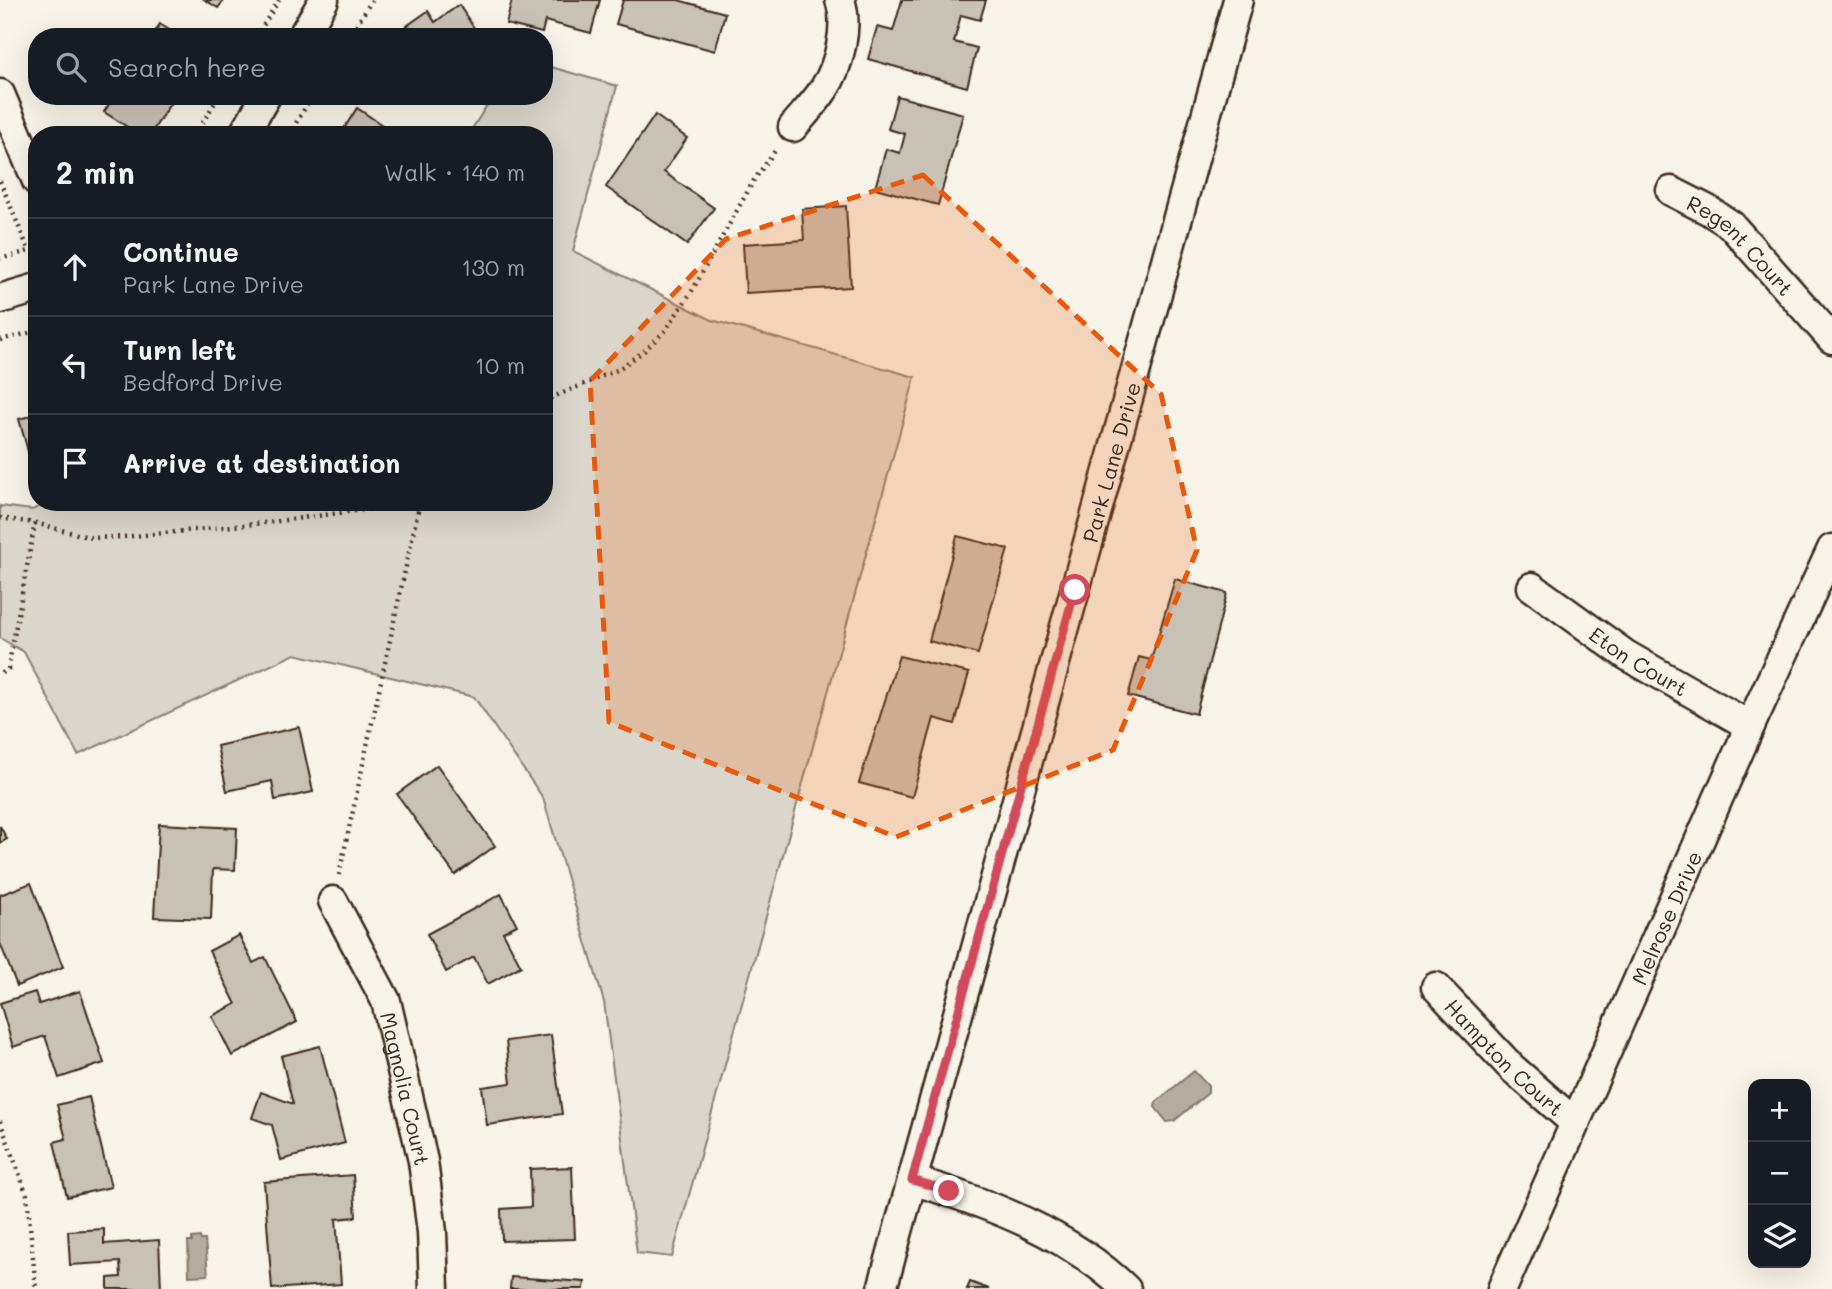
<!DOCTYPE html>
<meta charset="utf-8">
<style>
body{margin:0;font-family:Mali,sans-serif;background:#20242c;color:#f1f3f6}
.controls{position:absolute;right:21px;bottom:21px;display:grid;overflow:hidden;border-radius:14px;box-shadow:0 7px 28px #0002}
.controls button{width:63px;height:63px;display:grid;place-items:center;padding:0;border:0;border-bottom:2px solid #363941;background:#171b24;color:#f1f3f6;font:35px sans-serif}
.stop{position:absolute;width:21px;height:21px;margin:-16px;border:5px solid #d1495b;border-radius:50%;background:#fff}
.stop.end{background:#d1495b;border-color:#fff;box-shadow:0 2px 7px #0008}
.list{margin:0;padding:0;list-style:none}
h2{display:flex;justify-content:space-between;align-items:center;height:91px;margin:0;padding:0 28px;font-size:30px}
h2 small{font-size:23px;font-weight:400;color:#9ea1a6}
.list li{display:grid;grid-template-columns:46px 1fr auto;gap:21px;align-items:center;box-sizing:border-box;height:98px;padding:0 28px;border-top:2px solid #363941}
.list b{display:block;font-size:26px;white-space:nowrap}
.list p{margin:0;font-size:23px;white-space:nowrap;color:#9ea1a6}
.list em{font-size:23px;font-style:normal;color:#9ea1a6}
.icon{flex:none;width:38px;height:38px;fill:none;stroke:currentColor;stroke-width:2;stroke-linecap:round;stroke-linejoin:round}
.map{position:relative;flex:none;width:1832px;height:1289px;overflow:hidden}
.search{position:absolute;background:#171b24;box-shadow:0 7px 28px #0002;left:28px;top:28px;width:525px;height:77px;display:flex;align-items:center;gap:18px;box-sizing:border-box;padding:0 24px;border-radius:28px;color:#9ea1a6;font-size:26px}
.panel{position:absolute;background:#171b24;box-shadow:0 7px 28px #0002;left:28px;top:126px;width:525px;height:385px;border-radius:28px}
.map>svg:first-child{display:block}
.green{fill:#dbd6cb;stroke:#8b8074;stroke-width:2}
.water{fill:#b4aca0;stroke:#84786c;stroke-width:2}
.building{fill:#c8c1b6;stroke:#3b2a1e;stroke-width:2}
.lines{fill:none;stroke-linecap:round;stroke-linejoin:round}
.minor-casing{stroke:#3b2a1e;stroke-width:33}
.path{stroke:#3b2a1e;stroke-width:4.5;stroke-dasharray:2 5;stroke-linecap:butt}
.minor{stroke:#f7f3e8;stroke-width:28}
.route{stroke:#d1495b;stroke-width:9}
.marked{fill:#e8590c;fill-opacity:0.2;stroke:#e8590c;stroke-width:5;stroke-dasharray:14 9;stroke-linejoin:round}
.labels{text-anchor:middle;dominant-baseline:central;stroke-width:5;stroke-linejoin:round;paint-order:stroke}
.street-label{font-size:21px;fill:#3b2a1e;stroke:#f7f3e8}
</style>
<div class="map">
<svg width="1832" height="1289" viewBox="0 0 1832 1289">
<rect width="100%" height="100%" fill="#f7f3e8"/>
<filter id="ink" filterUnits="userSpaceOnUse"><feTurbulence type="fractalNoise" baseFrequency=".0143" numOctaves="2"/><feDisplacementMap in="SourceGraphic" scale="14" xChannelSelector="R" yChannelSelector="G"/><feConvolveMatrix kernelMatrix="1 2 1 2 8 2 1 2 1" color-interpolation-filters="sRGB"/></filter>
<g filter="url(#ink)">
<path class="green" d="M544,65L617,86L573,251L712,320L915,377L672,1257L637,1253L604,1002L543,798L474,697L295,654L78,755L24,652L0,638V506L32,510L49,502H544V135H468L493,96H544Z"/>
<g class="water">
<path d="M1194,1071L1208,1086V1093L1174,1121L1167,1122L1155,1107L1156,1102Z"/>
<path d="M200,1237L201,1240H205L208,1275L189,1276L188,1242H192V1238Z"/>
</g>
<g class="building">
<path d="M205,0H224L218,8Z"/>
<path d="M512,0H600L591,33L545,21L542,33L506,24Z"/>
<path d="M623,0H678L725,13L715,51L616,24Z"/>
<path d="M902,0H986L980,20L961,15L954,42L977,48L967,87L868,59L877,27L893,31Z"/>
<path d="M459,5L480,37H391L428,11L435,22Z"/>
<path d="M160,24L180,37H152Z"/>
<path d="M114,96H175L150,135H140L104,112Z"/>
<path d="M897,96L963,114L938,205L875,188L886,149L900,153L905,134L888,129Z"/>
<path d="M357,108L397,135H340Z"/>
<path d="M655,115L687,138L664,172L714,208L687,245L606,187Z"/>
<path d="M846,206L851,287L746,293L743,244L804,240L802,209Z"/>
<path d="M37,414V464L32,466L19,419Z"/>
<path d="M957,536L1008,549L978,654L929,641Z"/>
<path d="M1175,579L1227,593L1196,714L1128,696L1139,657L1151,660Z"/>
<path d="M899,656L969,673L955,724L934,718L912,797L859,783Z"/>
<path d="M299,727L313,792L275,800L272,781L227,791L217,746Z"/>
<path d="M437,765L495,846L455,875L397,794Z"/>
<path d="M159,824L237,828L235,870L213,869L211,919L154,917Z"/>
<path d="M0,826L7,839L0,843Z"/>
<path d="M31,883L63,967L17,986L0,943V895Z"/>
<path d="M501,894L517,925L503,932L521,966L488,984L474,957L446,972L427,934Z"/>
<path d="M239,935L253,963L265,957L297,1022L232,1056L212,1016L236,1004L209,951Z"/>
<path d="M80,991L104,1063L59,1078L45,1036L13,1047L0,1003L35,992L39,1004Z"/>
<path d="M551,1035L562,1114L487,1125L482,1087L511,1083L506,1041Z"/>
<path d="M320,1046L345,1143L281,1160L272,1125L252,1118L261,1092L293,1104L281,1056Z"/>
<path d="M89,1097L111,1187L67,1197L54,1142L66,1139L57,1105Z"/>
<path d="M572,1167L575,1239L502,1241L501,1209L531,1207L530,1169Z"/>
<path d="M353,1175L356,1217L336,1219L341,1284L272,1289L264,1182Z"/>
<path d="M104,1229V1244L159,1240L161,1289H108V1278L121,1277L120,1262L70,1265L68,1231Z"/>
<path d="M511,1277L585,1282L584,1289H510Z"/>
<path d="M970,1282L989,1289H967Z"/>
</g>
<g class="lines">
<defs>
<g id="minor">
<path d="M302,37L324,0"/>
<path d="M0,94L37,181"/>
<path d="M793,127C803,115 815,103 824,89C839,67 849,26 840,0"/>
<path d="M243,135L266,96"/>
<path id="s1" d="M1671,191L1708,210L1731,225L1832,339"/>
<path d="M0,299L37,288"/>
<path id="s2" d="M1532,587L1626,655L1750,726"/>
<path id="s3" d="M333,901L386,1001L423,1161L432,1232L434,1289"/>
<path id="s4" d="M1436,987L1512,1068L1575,1123"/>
<path d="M912,1180C988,1203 1068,1233 1126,1289"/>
<path id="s5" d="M882,1289L1238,0"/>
<path id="s6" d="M1502,1289L1750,726L1832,549"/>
</g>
</defs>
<use href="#minor" class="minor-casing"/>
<g class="path">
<path d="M256,37L279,0"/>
<path d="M349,37L372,0"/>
<path d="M195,135L219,96"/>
<path d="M289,135L312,96"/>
<path d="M0,181L29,251L0,259"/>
<path d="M0,340L37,331"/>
<path d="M544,401L617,370L644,351L665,331L692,291L754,180L777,148"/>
<path d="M0,518L35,523L8,669L0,675"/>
<path d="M35,523L92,538L124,537L264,523L377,508L419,506L421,502"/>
<path d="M339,875L419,506"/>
<path d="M0,1121L27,1195L36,1289"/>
</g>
<use href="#minor" class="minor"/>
</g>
</g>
<g class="lines" filter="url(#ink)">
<path class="route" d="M949,1191L912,1180L1075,590"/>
</g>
<path class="marked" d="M923,175L1161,394L1197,550L1113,750L896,837L609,722L590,381L726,239Z"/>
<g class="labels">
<g class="street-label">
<text stroke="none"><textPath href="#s1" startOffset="89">Regent Court</textPath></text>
<text stroke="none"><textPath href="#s5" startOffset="858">Park Lane Drive</textPath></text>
<text stroke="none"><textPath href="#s2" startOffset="130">Eton Court</textPath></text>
<text stroke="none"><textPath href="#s6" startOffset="406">Melrose Drive</textPath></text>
<text stroke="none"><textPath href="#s4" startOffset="98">Hampton Court</textPath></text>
<text stroke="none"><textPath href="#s3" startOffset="203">Magnolia Court</textPath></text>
</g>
</g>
</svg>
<div class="controls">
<button>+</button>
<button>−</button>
<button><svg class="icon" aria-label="layers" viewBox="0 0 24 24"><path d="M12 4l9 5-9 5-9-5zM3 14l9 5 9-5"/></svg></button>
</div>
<div class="stop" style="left:1075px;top:590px"></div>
<div class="stop end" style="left:949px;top:1191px"></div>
<div class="search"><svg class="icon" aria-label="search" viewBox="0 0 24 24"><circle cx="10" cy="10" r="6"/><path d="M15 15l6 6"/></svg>Search here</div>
<section class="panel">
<h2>2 min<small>Walk · 140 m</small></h2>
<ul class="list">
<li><svg class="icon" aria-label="ahead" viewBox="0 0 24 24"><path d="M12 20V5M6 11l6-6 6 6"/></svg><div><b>Continue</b><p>Park Lane Drive</p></div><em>130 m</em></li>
<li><svg class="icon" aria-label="left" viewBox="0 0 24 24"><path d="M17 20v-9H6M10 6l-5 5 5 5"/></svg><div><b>Turn left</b><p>Bedford Drive</p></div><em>10 m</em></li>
<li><svg class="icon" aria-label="arrive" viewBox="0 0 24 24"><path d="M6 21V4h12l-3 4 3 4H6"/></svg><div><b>Arrive at destination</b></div></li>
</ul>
</section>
</div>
